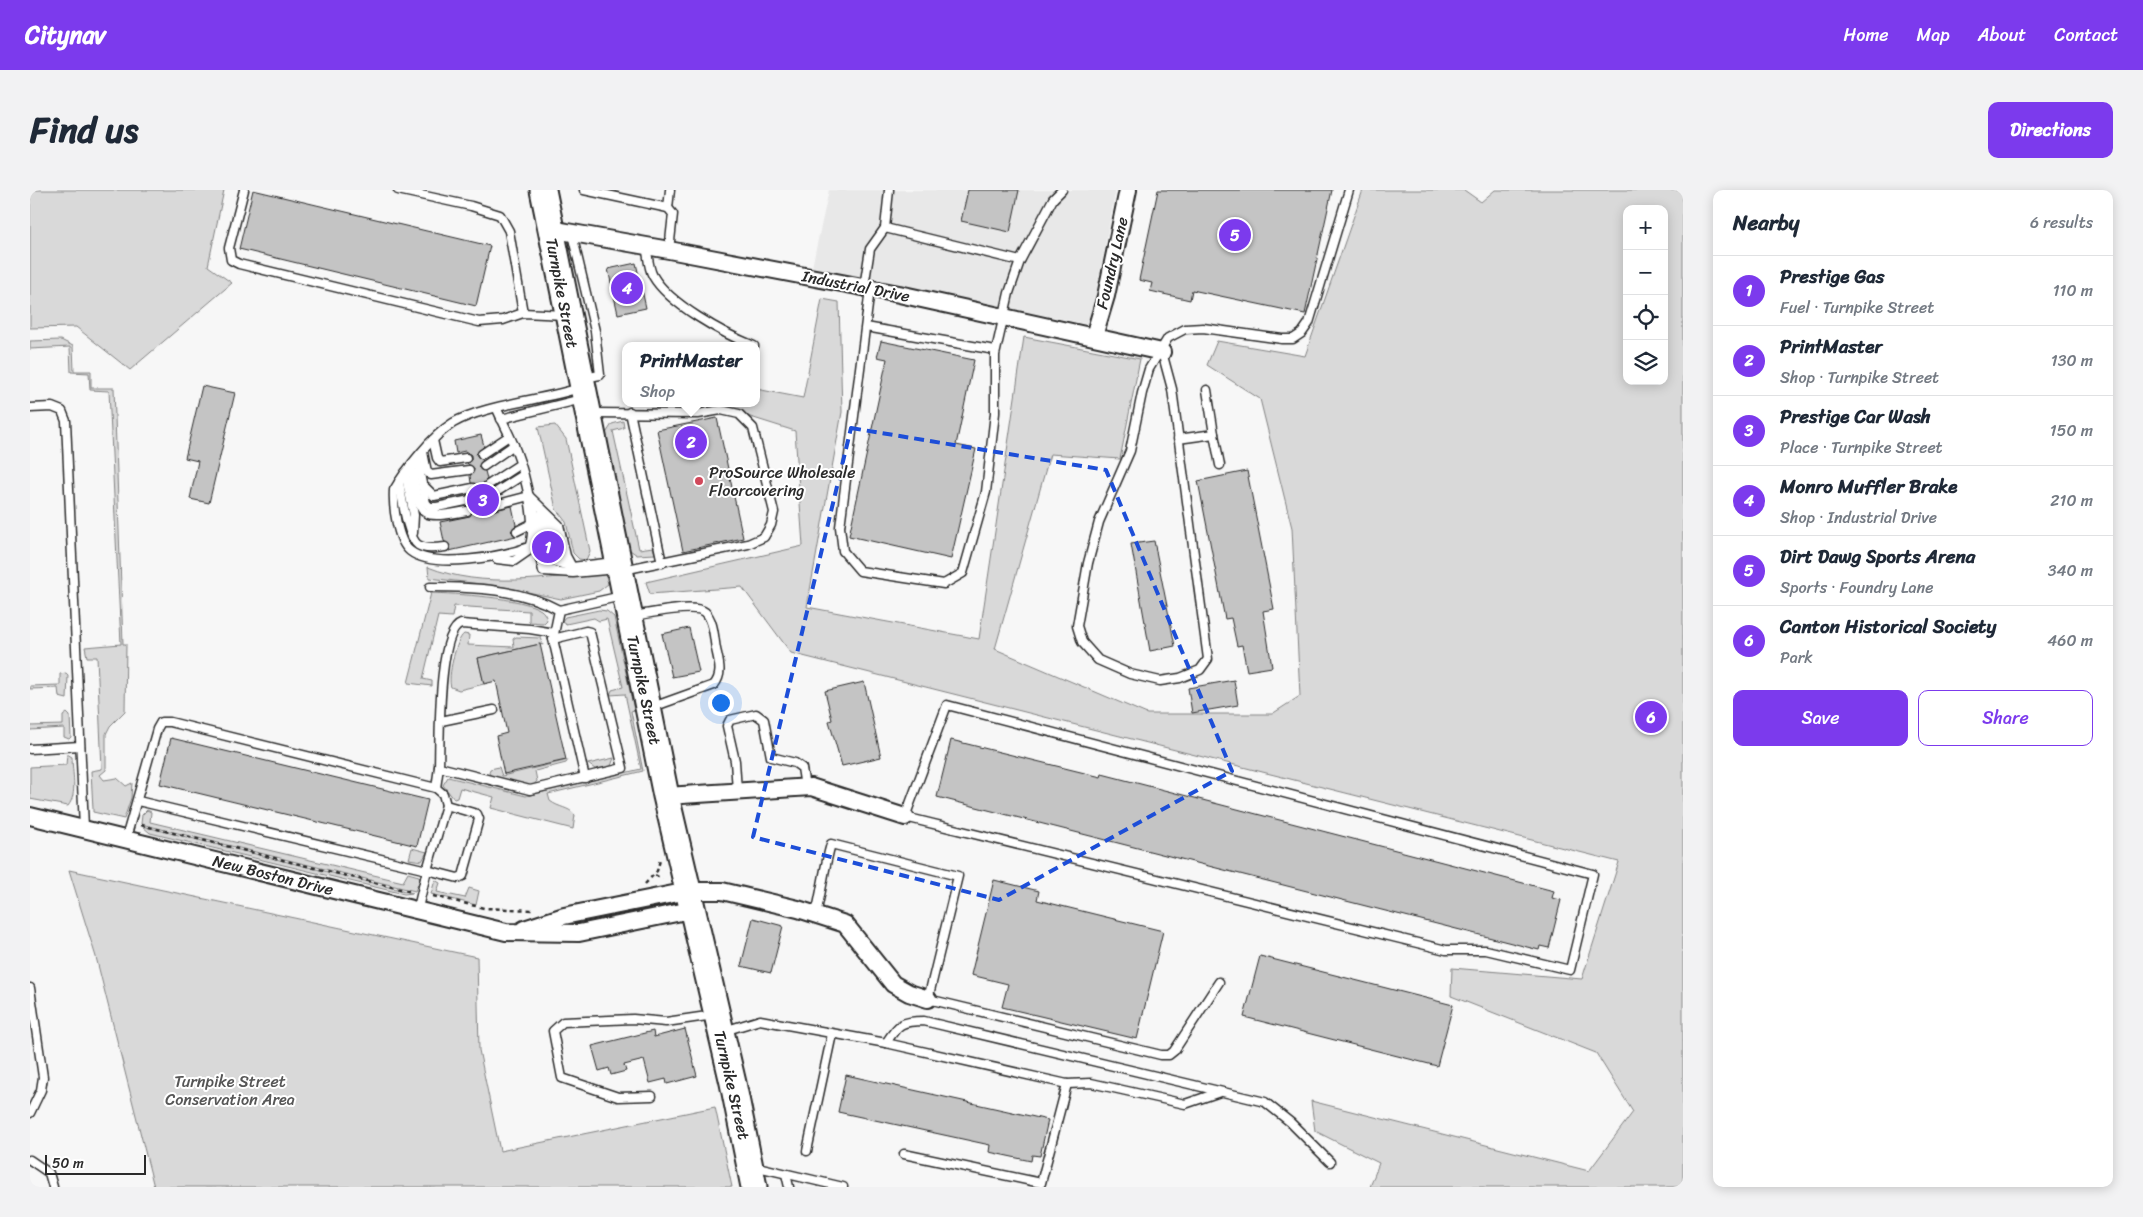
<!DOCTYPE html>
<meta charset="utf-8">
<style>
body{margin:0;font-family:Sriracha,sans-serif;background:#f2f2f3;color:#1f2937}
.controls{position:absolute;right:15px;top:15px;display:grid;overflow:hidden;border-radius:10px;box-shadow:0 2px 12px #0003}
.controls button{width:45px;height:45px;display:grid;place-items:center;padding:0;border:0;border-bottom:1px solid #e0e1e3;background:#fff;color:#1f2937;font:25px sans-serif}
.scale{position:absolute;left:15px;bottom:12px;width:101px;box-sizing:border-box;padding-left:5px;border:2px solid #2b2b2b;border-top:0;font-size:14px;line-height:18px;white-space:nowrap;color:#2b2b2b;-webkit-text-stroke:4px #fff;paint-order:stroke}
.you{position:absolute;left:690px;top:512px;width:18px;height:18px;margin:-12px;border:4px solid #fff;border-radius:50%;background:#1a73e8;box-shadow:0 0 0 8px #1a73e833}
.badge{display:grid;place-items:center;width:32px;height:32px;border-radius:50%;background:#7c3aed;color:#fff;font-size:16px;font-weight:700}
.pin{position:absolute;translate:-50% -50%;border:2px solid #fff;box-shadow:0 1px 5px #0006}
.popup{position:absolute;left:592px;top:152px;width:138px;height:65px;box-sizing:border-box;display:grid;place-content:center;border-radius:10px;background:#fff;filter:drop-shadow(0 1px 4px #0005);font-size:16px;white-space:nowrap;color:#747a83}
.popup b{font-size:19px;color:#1f2937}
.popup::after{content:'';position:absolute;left:50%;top:100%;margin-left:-10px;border:10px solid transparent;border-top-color:#fff}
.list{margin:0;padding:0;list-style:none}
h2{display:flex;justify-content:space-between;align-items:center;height:65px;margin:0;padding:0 20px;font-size:21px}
h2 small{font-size:16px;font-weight:400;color:#747a83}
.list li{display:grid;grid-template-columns:32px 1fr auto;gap:15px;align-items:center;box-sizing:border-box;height:70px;padding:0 20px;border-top:1px solid #e0e1e3}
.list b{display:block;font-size:19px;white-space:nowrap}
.list p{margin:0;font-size:16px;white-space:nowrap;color:#747a83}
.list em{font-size:16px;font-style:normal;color:#747a83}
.actions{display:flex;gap:10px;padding:15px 20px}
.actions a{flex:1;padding:11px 0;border:1px solid #7c3aed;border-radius:10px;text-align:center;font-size:18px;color:#7c3aed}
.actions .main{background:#7c3aed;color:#fff}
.icon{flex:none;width:28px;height:28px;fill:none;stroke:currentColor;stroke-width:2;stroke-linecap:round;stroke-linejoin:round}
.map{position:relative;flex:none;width:1653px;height:997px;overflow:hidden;border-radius:10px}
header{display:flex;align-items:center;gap:30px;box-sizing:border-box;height:70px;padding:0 25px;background:#7c3aed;color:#fff}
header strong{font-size:24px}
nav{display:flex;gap:28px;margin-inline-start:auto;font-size:18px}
.intro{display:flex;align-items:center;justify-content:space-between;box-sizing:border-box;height:120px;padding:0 30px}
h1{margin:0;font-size:35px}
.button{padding:12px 22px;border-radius:10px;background:#7c3aed;color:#fff;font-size:18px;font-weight:700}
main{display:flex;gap:30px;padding:0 30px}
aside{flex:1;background:#fff;border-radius:10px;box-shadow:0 2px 12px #0003}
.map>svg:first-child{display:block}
.built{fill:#e8e8e8}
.green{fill:#d9d9d9;stroke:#828282;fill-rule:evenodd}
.building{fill:#c4c4c4;stroke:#2b2b2b}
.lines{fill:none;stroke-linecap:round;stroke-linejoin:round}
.lane-casing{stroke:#2b2b2b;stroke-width:11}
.street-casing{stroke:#2b2b2b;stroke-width:20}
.primary-casing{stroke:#2b2b2b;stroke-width:29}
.path{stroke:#2b2b2b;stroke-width:2.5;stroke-dasharray:4 4;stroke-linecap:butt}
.lane{stroke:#fff;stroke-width:8}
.street{stroke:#fff;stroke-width:16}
.primary{stroke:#fff;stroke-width:25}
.marked{fill:none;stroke:#1d4ed8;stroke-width:4;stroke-dasharray:10 6;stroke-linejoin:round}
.poi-dot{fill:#d1495b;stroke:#fff;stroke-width:2}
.labels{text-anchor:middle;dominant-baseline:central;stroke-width:4;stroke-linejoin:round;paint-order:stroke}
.street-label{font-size:16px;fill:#2b2b2b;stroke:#fff}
.poi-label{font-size:16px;fill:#2b2b2b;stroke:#fff;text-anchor:start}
.park-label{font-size:16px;fill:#565656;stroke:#fff}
</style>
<header>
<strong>Citynav</strong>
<nav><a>Home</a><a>Map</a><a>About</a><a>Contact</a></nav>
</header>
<div class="intro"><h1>Find us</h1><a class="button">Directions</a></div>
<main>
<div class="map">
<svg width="1653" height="997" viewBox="0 0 1653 997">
<rect width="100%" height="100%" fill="#f7f7f7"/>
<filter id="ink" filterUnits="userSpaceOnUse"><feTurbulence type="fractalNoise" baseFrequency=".02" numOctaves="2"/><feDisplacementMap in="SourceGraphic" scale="10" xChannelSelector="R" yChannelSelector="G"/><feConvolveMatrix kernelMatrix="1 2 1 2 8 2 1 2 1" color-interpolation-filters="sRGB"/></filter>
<g filter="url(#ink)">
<path class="built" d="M799,0H1086L1060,135L782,77Z"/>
<g class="green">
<path d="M0,0H194L178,76L202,93L100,180L46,137L0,138Z"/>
<path d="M1333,0H1434L1451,12L1465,0H1653V997H1340L1349,973L1285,941L1281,911L1559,981L1603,922L1566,863L1421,806L1422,778L1552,789L1589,672L761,463L712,397L620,404L616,392L773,356L765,241L676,213H726V199L773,208L792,109L809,112L812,222L777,417L949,449L994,147L1110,169L1090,269L1020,264L965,459L1117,524H1242L1270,506L1262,338L1230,209L1177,175L1187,151L1275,166ZM1597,19H1634V191H1597Z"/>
<path d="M31,150L43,156L44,181H61V198H84L93,454H96L95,521L80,536L76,544V580L70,585L74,590L87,588L96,596L102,593L101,608L94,629L63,622V619L61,581L72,579L67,467H57L55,457L91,454L79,201L60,200L59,183L41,182L40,157L0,159V151Z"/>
<path d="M593,231L594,238L583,241L609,359L623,357L625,364L607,365L597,358L575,245L582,234Z"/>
<path d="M525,235L536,249L560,361L556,370L549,369L543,363L536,332L526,319L508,237Z"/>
<path d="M398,377C453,399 517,388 575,382L578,394L569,401L531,409L469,396L399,388Z"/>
<path d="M401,403C425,404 492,407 511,420C514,422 516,426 517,430L514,433L499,432V421L424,416L422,427L408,426L393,489L402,491V496L378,493Z"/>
<path d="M569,420L577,421L584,427L604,520L601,521L613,581L518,604L520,611C529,618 539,617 545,625L543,639L461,618L464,607L430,598L427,608L424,609L413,595L418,587L496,606L611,579L595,504L580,505L582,500L593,497L577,429L569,431L564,428L536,434L532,431L535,427Z"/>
<path d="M434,444L439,445L438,455L484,457L483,449L486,447L510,448L513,455L510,454L448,468L454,494L429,500L421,497C417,488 426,449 434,444Z"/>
<path d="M36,483L38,485L37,509L29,507L28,498L0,499V496L30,495V484Z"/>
<path d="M37,523L40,526L41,547L39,549L34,547V538L0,540V536L33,535V526Z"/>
<path d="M37,564L42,567C42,582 48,604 38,616L0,609V577L36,575Z"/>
<path d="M584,568L581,576L565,579L558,574Z"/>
<path d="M538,570L536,573L505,581L507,591L503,596L461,586L459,583L460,579L469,577L472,586Z"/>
<path d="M117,620L121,622L120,632L373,692L378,683L389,686L390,690L385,701L111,634L112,625Z"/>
<path d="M112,636L383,703L374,704L120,643Z"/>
<path d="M382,658L397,662L392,671L379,669Z"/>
<path d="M39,680L447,767L449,860L470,961L685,917L702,997H124L66,767Z"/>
<path d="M405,690L410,693L407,702L435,708L439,698L449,701L446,715L401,704Z"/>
</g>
<g class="building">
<path d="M223,0L460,56L446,116L209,59Z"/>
<path d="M938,0H989L980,42L931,31Z"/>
<path d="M1128,0H1302L1275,124L1162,100L1160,110L1120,101L1122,93L1109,90Z"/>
<path d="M606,73L616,118L588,124L578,79Z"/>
<path d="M851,151L944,170L926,255L946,259L921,369L819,346L857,169L847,167Z"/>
<path d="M172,196L205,203L179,313L160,309L168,271L155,268Z"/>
<path d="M687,228L713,348L653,361L627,240Z"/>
<path d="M451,245L454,256L446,264L448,267L453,270L448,277L455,281L457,289L452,295L458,301L455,304V309L461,312L460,317L463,320L482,316L486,335L481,341L486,346L419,361L420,356L414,351L410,332L440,326L443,321L439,316L448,313L451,308L444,303L448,300L447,295L441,293L440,286L444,279L437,273L441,270V265L435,261L426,263L424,251Z"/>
<path d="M1217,281L1244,419L1233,421L1242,477L1217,481L1212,455L1207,456L1201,428L1195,429L1168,291Z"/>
<path d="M1124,351L1145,456L1120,461L1101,354Z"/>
<path d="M659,438L669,482L642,487L632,444Z"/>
<path d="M510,454L536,570L474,584L466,546L477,543L466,491L454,494L448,468Z"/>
<path d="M1204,490L1208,515L1162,523L1158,498Z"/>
<path d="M834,492L851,567L812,576L799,531L802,530L795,501Z"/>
<path d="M141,548L398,610L387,656L130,594Z"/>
<path d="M921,550L1071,587L1072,584L1524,701L1522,708L1531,710L1519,758L1510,756L1509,760L907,607Z"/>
<path d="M964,690L1009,701L1007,710L1133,741L1107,849L972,817L978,794L941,785Z"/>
<path d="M723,728L753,736L741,783L711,776Z"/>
<path d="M1230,766L1423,815L1407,876L1214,827Z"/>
<path d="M655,839L667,886L637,894L636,889L620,893L614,870L594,875L596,881L581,885L579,878L569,881L562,856L623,841L624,847Z"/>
<path d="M816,885L1018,930L1010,966L1002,965L1001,971L959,962L960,955L808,922Z"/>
</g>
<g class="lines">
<defs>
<g id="lane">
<path d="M214,0L199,58L201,70L209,74L449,132L473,130L493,123L535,125"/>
<path d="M368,0L441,16L470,25L479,41L493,123"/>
<path d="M554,0L638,18L643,24L639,60"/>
<path d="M638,18L640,0"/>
<path d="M855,38L990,71"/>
<path d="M542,44L565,141L570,185L554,188"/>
<path d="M616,55C618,64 618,78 623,86C639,114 694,144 724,156"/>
<path d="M834,97L840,59L855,38L859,0"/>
<path d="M840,99L810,337L813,361L830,381L914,394L933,383L956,302L965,223V165L979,103L990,71L1023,9L1032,0"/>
<path d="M836,137L965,160"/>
<path d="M1132,162L1142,199L1178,469L1170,480L1150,488L1130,491L1100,484L1068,470L1052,452L1047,436L1058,373L1069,332L1100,261L1112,203L1119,179L1138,148L1155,139L1173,138L1252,149H1263L1272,143L1279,133L1319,0"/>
<path d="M0,218L22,217L32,221L36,231L54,638"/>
<path d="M467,219C473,233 481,247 486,261C495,284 510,341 497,362L484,371L467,369"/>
<path d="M600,222L632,373"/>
<path d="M562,223L668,224L691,220L709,224L723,238L744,322L741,335L734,347L718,354L593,380"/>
<path d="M471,229L552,209"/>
<path d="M1184,244L1190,275"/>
<path d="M1148,249L1184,244L1177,200"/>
<path d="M403,250L407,268L410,272L436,268"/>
<path d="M393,262L397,282L401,285L439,280"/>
<path d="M452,264L479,246"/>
<path d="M387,269L396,313L400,317H407L445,309"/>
<path d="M381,276C392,325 383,331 437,321"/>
<path d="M454,276L484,255"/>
<path d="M375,283L384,325L383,343"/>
<path d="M369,292C372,307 377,347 388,355C396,360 407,358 415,357"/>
<path d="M458,295L490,274"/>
<path d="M395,297L404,306L443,298"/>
<path d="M460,306L493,285"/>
<path d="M499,306L529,335L536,366L542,377L584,372"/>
<path d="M465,315L499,306"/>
<path d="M503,317L512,343L518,378L523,380"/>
<path d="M510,325L518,340L525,372L542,377"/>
<path d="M519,327L532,371L538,375"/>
<path d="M504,340L513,381L543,383L587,379"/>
<path d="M487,341L501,334"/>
<path d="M499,357C473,366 404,380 380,361C367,351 363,316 364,300C376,279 402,246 423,233C453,215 514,210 549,198"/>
<path d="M400,397C442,397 492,399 529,420"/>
<path d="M603,426C618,424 664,413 675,422C684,430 684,449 686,459C689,473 693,484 684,495L620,518"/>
<path d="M523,449L555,588"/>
<path d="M917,515L1563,684L1540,780L1456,760H1416L875,627Z"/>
<path d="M411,531L464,520"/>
<path d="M0,559L50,556"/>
<path d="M409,577C410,553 407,442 431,434L500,439L524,443"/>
<path d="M406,598L409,577L500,600L593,578L560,442L556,441L523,449L529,420L592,406"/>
<path d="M707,601L705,571L697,536L700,530L726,524L734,530L741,567L765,573L772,578L775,597"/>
<path d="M108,611L397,680L416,615"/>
<path d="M96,648L127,539L131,532H140L406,598L413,604L416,615L447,624L449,629L433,686L428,688L397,680L387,722"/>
<path d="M786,724C792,700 794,678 801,654L928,686L898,809L1131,865H1139L1144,861L1189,792"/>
<path d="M0,798L13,887L11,900L0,923"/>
<path d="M694,841L730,830L856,853L1037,894L1061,893L1155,914L1190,902"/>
<path d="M856,853C868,834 871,831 894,831L1235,912L1260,932L1300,972"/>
<path d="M622,906L588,907L532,888L523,841L533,832L603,829L636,832L684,825"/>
<path d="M777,961L802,844"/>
<path d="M874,964L1011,993L1037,894"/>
<path d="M0,970L19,983L23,997"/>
<path d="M723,976L813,997"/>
<path d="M756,984L759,997"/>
</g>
<g id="street">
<path d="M520,39L639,60L869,104L1132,162"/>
<path d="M1064,146L1076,106L1098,0"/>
<path d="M636,606L781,597L875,627"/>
<path d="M0,626L476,742L549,743L661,720"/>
<path d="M494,739L534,726L658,701H692L768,719L815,734L863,794L879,803L898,809"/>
</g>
<path id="primary" d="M513,0L636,606L703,893L724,997"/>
</defs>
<use href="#lane" class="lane-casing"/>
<use href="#street" class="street-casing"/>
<use href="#primary" class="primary-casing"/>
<g class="path">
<path d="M111,635L382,702"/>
<path d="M625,685L632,689"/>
<path d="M615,694L627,681L630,670"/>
<path d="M403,706L454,718L503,720"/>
</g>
<use href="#lane" class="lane"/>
<use href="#street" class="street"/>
<use href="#primary" class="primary"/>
</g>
</g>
<path class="marked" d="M821,238L1076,280L1202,581L969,710L723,647Z"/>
<circle class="poi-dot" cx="669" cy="291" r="5"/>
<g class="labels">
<g class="street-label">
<text transform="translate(1082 73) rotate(-77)">Foundry Lane</text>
<text transform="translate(826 96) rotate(11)">Industrial Drive</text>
<text transform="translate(532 103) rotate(79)">Turnpike Street</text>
<text transform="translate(614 500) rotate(78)">Turnpike Street</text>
<text transform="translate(243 685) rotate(14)">New Boston Drive</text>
<text transform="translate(702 895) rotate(77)">Turnpike Street</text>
</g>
<g class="poi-label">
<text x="679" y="282">ProSource Wholesale<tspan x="679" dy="18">Floorcovering</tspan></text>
</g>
<g class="park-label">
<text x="200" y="891">Turnpike Street<tspan x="200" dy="18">Conservation Area</tspan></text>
</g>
</g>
</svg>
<div class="controls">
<button>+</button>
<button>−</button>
<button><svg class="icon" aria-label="locate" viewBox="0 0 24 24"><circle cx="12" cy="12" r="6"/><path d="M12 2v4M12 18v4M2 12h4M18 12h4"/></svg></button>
<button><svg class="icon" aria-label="layers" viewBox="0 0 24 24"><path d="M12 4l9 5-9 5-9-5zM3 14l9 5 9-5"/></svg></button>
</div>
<div class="scale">50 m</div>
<div class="you"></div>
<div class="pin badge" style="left:518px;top:357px">1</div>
<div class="pin badge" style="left:661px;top:252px">2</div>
<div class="popup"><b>PrintMaster</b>Shop</div>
<div class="pin badge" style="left:453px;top:310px">3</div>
<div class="pin badge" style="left:597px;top:98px">4</div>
<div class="pin badge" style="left:1205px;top:45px">5</div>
<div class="pin badge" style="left:1621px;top:527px">6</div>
</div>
<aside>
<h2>Nearby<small>6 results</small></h2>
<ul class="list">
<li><span class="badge">1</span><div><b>Prestige Gas</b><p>Fuel · Turnpike Street</p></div><em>110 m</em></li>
<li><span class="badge">2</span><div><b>PrintMaster</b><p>Shop · Turnpike Street</p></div><em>130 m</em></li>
<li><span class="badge">3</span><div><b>Prestige Car Wash</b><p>Place · Turnpike Street</p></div><em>150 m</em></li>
<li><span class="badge">4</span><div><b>Monro Muffler Brake</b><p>Shop · Industrial Drive</p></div><em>210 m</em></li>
<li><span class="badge">5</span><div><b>Dirt Dawg Sports Arena</b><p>Sports · Foundry Lane</p></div><em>340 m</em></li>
<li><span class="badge">6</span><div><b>Canton Historical Society</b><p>Park</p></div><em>460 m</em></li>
</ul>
<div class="actions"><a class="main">Save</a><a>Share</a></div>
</aside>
</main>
